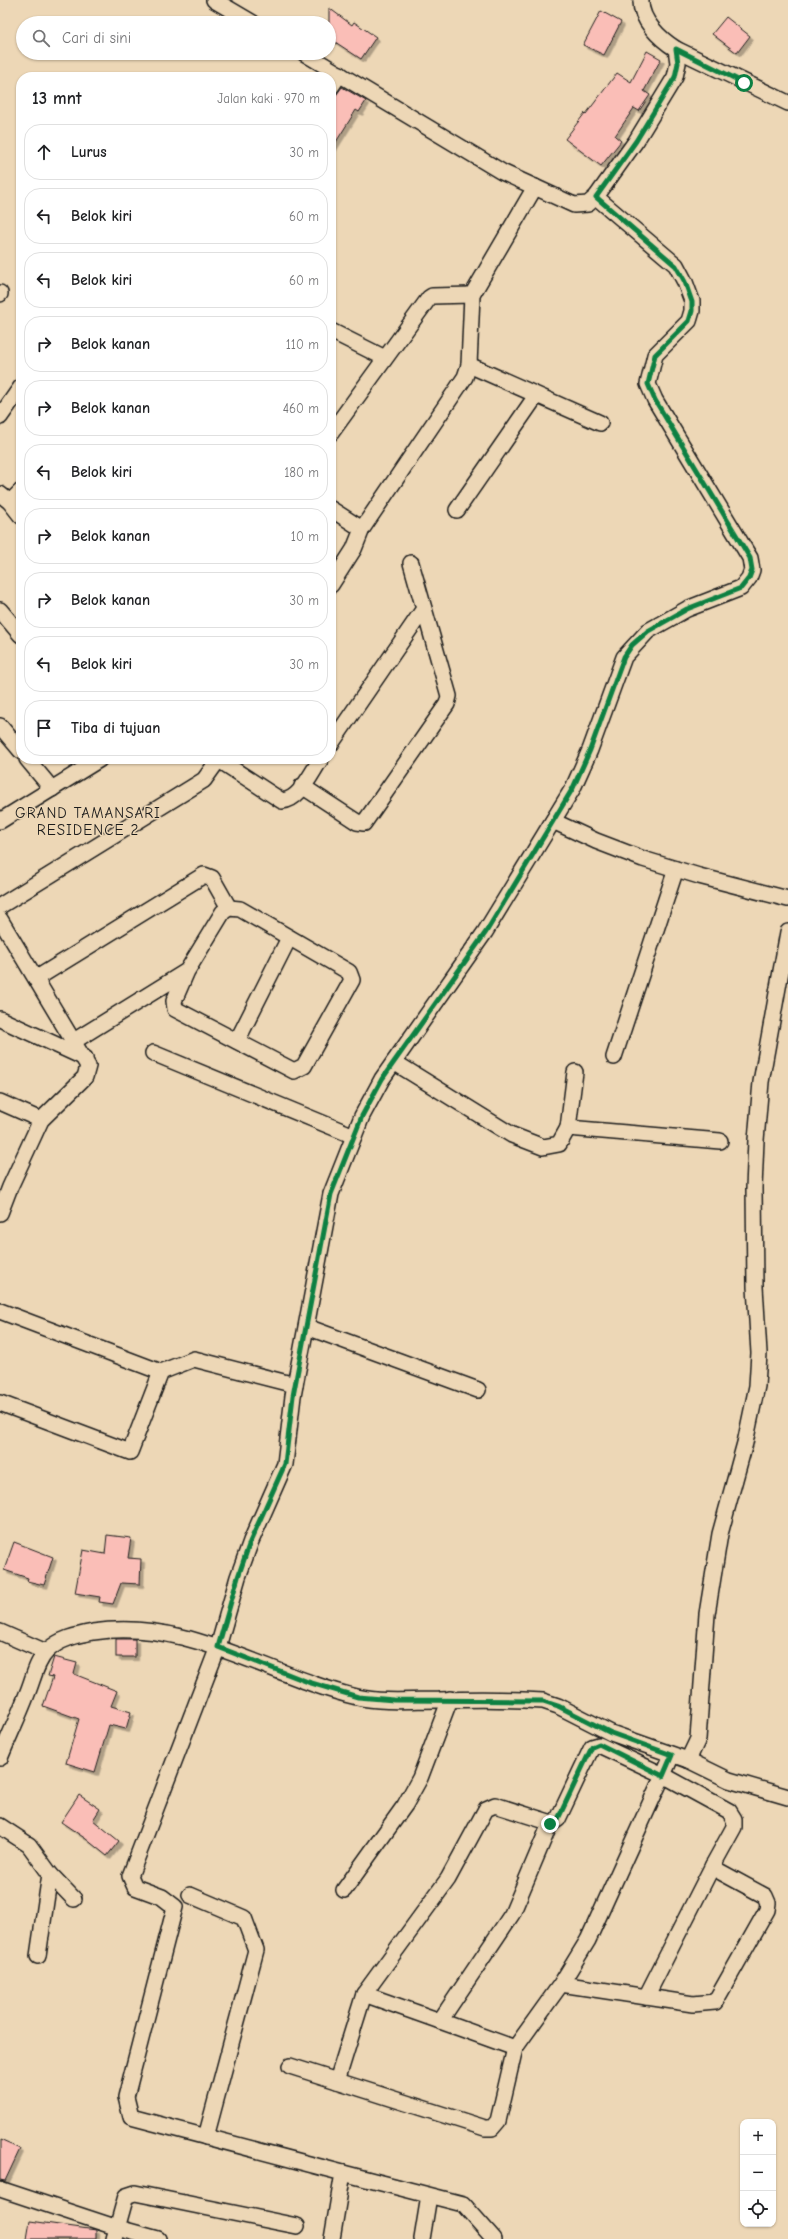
<!DOCTYPE html>
<html lang="id">
<meta charset="utf-8">
<style>
body{margin:0;font-family:"Comic Neue",sans-serif;background:#f2f2f2;color:#202124}
.controls{position:absolute;right:12px;bottom:12px;display:grid;overflow:hidden;border-radius:8px;box-shadow:0 1px 3px #0004}
.controls button{width:36px;height:36px;display:grid;place-items:center;padding:0;border:0;border-bottom:1px solid #e0e0e0;background:#fff;color:#202124;font:20px sans-serif}
.stop{position:absolute;width:12px;height:12px;margin:-9px;border:3px solid #0b8043;border-radius:50%;background:#fff}
.stop.end{background:#0b8043;border-color:#fff;box-shadow:0 1px 4px #0008}
.list{margin:0;padding:0;list-style:none}
h2{display:flex;justify-content:space-between;align-items:center;height:52px;margin:0;padding:0 16px;font-size:17px}
h2 small{font-size:13px;font-weight:400;color:#757577}
.list li{display:grid;grid-template-columns:26px 1fr auto;gap:12px;align-items:center;box-sizing:border-box;height:56px;margin:0 8px 8px;padding:0 8px;border:1px solid #e0e0e0;border-radius:16px}
.list b{display:block;font-size:15px;white-space:nowrap}
.list em{font-size:13px;font-style:normal;color:#757577}
.icon{flex:none;width:22px;height:22px;fill:none;stroke:currentColor;stroke-width:2;stroke-linecap:round;stroke-linejoin:round}
.map{position:relative;flex:none;width:788px;height:2239px;overflow:hidden}
.search{position:absolute;background:#fff;box-shadow:0 1px 3px #0004;left:16px;top:16px;width:320px;height:44px;display:flex;align-items:center;gap:10px;box-sizing:border-box;padding:0 14px;border-radius:22px;color:#757577;font-size:15px}
.panel{position:absolute;background:#fff;box-shadow:0 1px 3px #0004;left:16px;top:72px;width:320px;height:692px;border-radius:16px}
.map>svg:first-child{display:block}
.building{fill:#fabeb7;stroke:#1c1c1c;filter:url(#shadow)}
.lines{fill:none;stroke-linecap:round;stroke-linejoin:round}
.street-casing{stroke:#1c1c1c;stroke-width:18}
.street{stroke:#edd7b6;stroke-width:15}
.route{stroke:#0b8043;stroke-width:5}
.labels{text-anchor:middle;dominant-baseline:central;stroke-width:3;stroke-linejoin:round;paint-order:stroke}
.neighbourhood-label{font-size:15px;letter-spacing:1px;fill:#1c1c1c;stroke:#edd7b6}
</style>
<div class="map">
<svg width="788" height="2239" viewBox="0 0 788 2239">
<defs>
<filter id="shadow"><feDropShadow dx="3.5" dy="3.5" stdDeviation="0" flood-color="#0004"/></filter>
</defs>
<rect width="100%" height="100%" fill="#edd7b6"/>
<filter id="ink" filterUnits="userSpaceOnUse"><feTurbulence type="fractalNoise" baseFrequency=".025" numOctaves="2"/><feDisplacementMap in="SourceGraphic" scale="8" xChannelSelector="R" yChannelSelector="G"/><feConvolveMatrix kernelMatrix="1 2 1 2 8 2 1 2 1" color-interpolation-filters="sRGB"/></filter>
<g filter="url(#ink)">
<g class="building">
<path d="M329,8L352,25L354,22L376,37L361,59L329,38Z"/>
<path d="M601,11L621,22L604,55L583,45Z"/>
<path d="M726,17L750,36L737,53L712,34Z"/>
<path d="M647,51L661,59L644,91L650,95L639,111L634,108L615,136L621,141L601,166L565,139L585,113L586,114L617,73L631,82Z"/>
<path d="M342,87L366,101L359,112L356,110L331,150V102Z"/>
<path d="M107,1535L131,1538L128,1558L141,1559L140,1584L121,1583L113,1604L99,1602L100,1597L75,1593L83,1550L105,1554Z"/>
<path d="M14,1542L53,1557L44,1585L27,1581L28,1578L4,1570Z"/>
<rect x="116" y="1639" width="19" height="18"/>
<path d="M54,1657L77,1663L74,1674L117,1691L111,1706L131,1712L126,1729L109,1725L95,1772L66,1763L79,1719L43,1706L53,1677L48,1676Z"/>
<path d="M79,1795L100,1809L93,1820L119,1841L107,1856L86,1839L61,1822Z"/>
<path d="M0,2140L20,2149L5,2181L0,2180Z"/>
<path d="M30,2221L96,2230V2239H27Z"/>
</g>
<g class="lines">
<defs>
<g id="street">
<path d="M214,0L253,23"/>
<path d="M676,49L788,103"/>
<path d="M304,53L502,172L574,205L588,204L596,197L636,141L675,77L678,63L676,49C660,39 640,20 641,0"/>
<path d="M331,87L340,74"/>
<path d="M0,293V294"/>
<path d="M331,331L385,358"/>
<path d="M469,365L600,423"/>
<path d="M0,417L21,387"/>
<path d="M331,433L429,298L432,296L472,295"/>
<path d="M0,494L10,502L21,516"/>
<path d="M10,502L21,491"/>
<path d="M331,509L362,529"/>
<path d="M457,510L536,396"/>
<path d="M331,585L354,549L362,529L465,377L469,365L472,295L535,187"/>
<path d="M0,610L21,635"/>
<path d="M0,726L21,751"/>
<path d="M331,744L423,610"/>
<path d="M27,759L52,789"/>
<path d="M219,760L282,801C300,800 311,773 321,759"/>
<path d="M302,786L357,822L364,823L447,704L449,696L411,563"/>
<path d="M0,821L100,759"/>
<path d="M553,821L596,841L643,859L699,876L788,899"/>
<path d="M0,906L204,780L219,759"/>
<path d="M0,919L88,1066L85,1077L41,1120L10,1187L0,1213"/>
<path d="M37,978L204,875L212,878L229,908"/>
<path d="M0,1019L85,1058"/>
<path d="M74,1041L187,971L223,912L229,908L240,909L349,972L352,980L304,1066L294,1071L175,1009L174,1001L187,971"/>
<path d="M237,1041L289,938"/>
<path d="M153,1053L354,1136"/>
<path d="M614,1057L676,869"/>
<path d="M394,1062L512,1135L543,1147L559,1144L568,1128L720,1141"/>
<path d="M0,1102L41,1120"/>
<path d="M568,1128L575,1072"/>
<path d="M0,1311L161,1372L194,1359L295,1385"/>
<path d="M307,1327L478,1390"/>
<path d="M0,1403L130,1452L161,1372"/>
<path d="M0,1632L46,1652"/>
<path d="M0,1758C9,1736 19,1715 27,1694C33,1680 36,1662 47,1651C59,1639 77,1635 93,1632C188,1617 268,1676 357,1697C383,1703 412,1700 439,1700C474,1699 509,1699 543,1701L558,1706L611,1733L688,1760L729,1780L788,1797"/>
<path d="M688,1760L698,1739L707,1614L720,1534L745,1443L757,1386L759,1353L755,1287L754,1188L756,1140L761,1082L788,932"/>
<path d="M0,1826L29,1845L50,1874L38,1956"/>
<path d="M50,1874L74,1899"/>
<path d="M344,1890L405,1805L420,1778L450,1699"/>
<path d="M190,1895L244,1918L256,1950L206,2137"/>
<path d="M364,1994L440,2021L512,1914L550,1824"/>
<path d="M646,1997L713,1865"/>
<path d="M440,2021L515,2048"/>
<path d="M290,2066L485,2128H492L498,2121L515,2048L561,1984L588,1940L663,1775L729,1811L734,1819V1827L713,1865L717,1870L765,1896L768,1903L767,1910L715,2002L693,2004L561,1984"/>
<path d="M337,2081L364,1994L448,1879L486,1809L495,1805L552,1823L558,1819L592,1747L599,1745L663,1775L672,1755"/>
<path d="M343,2173L463,2204L494,2239"/>
<path d="M0,2189L118,2228L158,2239"/>
<path d="M114,2239L126,2196L135,2193L297,2226"/>
<path d="M332,2239L343,2173L131,2117L126,2097L175,1907L162,1897L135,1887L130,1876L218,1647L238,1577L251,1541L285,1464L293,1396L331,1194L362,1116L382,1079L485,932L573,788L590,750L624,657L648,631L687,609L741,588L749,578L752,570L750,558L655,400L648,384L655,355L689,321L692,311V301L685,282L676,265L596,197"/>
<path d="M422,2239L429,2196"/>
</g>
</defs>
<use href="#street" class="street-casing"/>
<use href="#street" class="street"/>
</g>
</g>
<g class="lines" filter="url(#ink)">
<path class="route" d="M550,1824L558,1819L592,1747L599,1744L663,1776L672,1755L611,1733L558,1706L543,1701L394,1700L358,1697L308,1682L218,1647L238,1577L250,1542L285,1464L293,1396L331,1194L362,1116L382,1079L486,932L573,788L590,750L624,657L632,645L648,631L687,609L741,588L749,578L752,570L750,558L655,400L648,384L655,355L689,321L692,311V302L685,282L676,266L596,197L636,141L675,77L678,63L676,49L744,83"/>
</g>
<g class="labels">
<g class="neighbourhood-label">
<text x="88" y="813">GRAND TAMANSARI<tspan x="88" dy="17">RESIDENCE 2</tspan></text>
</g>
</g>
</svg>
<div class="controls">
<button>+</button>
<button>−</button>
<button><svg class="icon" aria-label="locate" viewBox="0 0 24 24"><circle cx="12" cy="12" r="6"/><path d="M12 2v4M12 18v4M2 12h4M18 12h4"/></svg></button>
</div>
<div class="stop" style="left:744px;top:83px"></div>
<div class="stop end" style="left:550px;top:1824px"></div>
<div class="search"><svg class="icon" aria-label="search" viewBox="0 0 24 24"><circle cx="10" cy="10" r="6"/><path d="M15 15l6 6"/></svg>Cari di sini</div>
<section class="panel">
<h2>13 mnt<small>Jalan kaki · 970 m</small></h2>
<ul class="list">
<li><svg class="icon" aria-label="ahead" viewBox="0 0 24 24"><path d="M12 20V5M6 11l6-6 6 6"/></svg><div><b>Lurus</b></div><em>30 m</em></li>
<li><svg class="icon" aria-label="left" viewBox="0 0 24 24"><path d="M17 20v-9H6M10 6l-5 5 5 5"/></svg><div><b>Belok kiri</b></div><em>60 m</em></li>
<li><svg class="icon" aria-label="left" viewBox="0 0 24 24"><path d="M17 20v-9H6M10 6l-5 5 5 5"/></svg><div><b>Belok kiri</b></div><em>60 m</em></li>
<li><svg class="icon" aria-label="right" viewBox="0 0 24 24"><path d="M7 20v-9h11M14 6l5 5-5 5"/></svg><div><b>Belok kanan</b></div><em>110 m</em></li>
<li><svg class="icon" aria-label="right" viewBox="0 0 24 24"><path d="M7 20v-9h11M14 6l5 5-5 5"/></svg><div><b>Belok kanan</b></div><em>460 m</em></li>
<li><svg class="icon" aria-label="left" viewBox="0 0 24 24"><path d="M17 20v-9H6M10 6l-5 5 5 5"/></svg><div><b>Belok kiri</b></div><em>180 m</em></li>
<li><svg class="icon" aria-label="right" viewBox="0 0 24 24"><path d="M7 20v-9h11M14 6l5 5-5 5"/></svg><div><b>Belok kanan</b></div><em>10 m</em></li>
<li><svg class="icon" aria-label="right" viewBox="0 0 24 24"><path d="M7 20v-9h11M14 6l5 5-5 5"/></svg><div><b>Belok kanan</b></div><em>30 m</em></li>
<li><svg class="icon" aria-label="left" viewBox="0 0 24 24"><path d="M17 20v-9H6M10 6l-5 5 5 5"/></svg><div><b>Belok kiri</b></div><em>30 m</em></li>
<li><svg class="icon" aria-label="arrive" viewBox="0 0 24 24"><path d="M6 21V4h12l-3 4 3 4H6"/></svg><div><b>Tiba di tujuan</b></div></li>
</ul>
</section>
</div>
